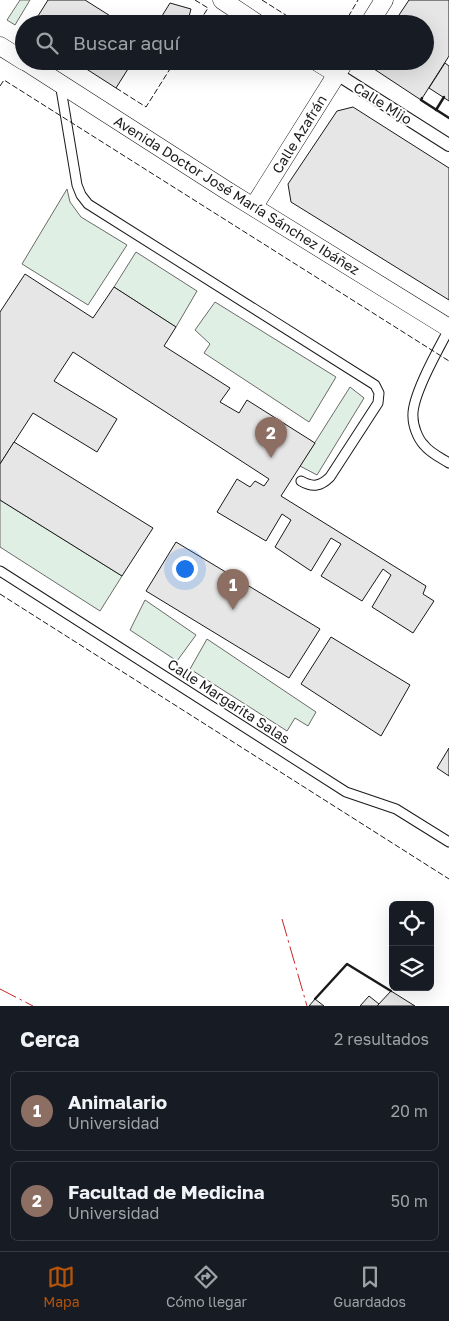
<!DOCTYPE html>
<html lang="es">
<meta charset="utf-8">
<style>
body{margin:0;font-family:"Golos Text",sans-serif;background:#20242c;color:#f1f3f6}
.controls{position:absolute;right:15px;bottom:15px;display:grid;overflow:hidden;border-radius:8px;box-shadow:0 5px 20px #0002}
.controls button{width:45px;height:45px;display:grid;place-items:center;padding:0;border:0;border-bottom:1px solid #363941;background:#171b24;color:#f1f3f6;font:25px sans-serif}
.you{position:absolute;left:184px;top:568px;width:18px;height:18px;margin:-12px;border:4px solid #fff;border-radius:50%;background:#1a73e8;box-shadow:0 0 0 8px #1a73e833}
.badge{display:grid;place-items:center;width:32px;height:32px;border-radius:50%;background:#b45309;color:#fff;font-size:16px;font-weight:700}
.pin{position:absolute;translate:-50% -41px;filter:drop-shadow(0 1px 2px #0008)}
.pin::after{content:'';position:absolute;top:26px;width:18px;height:15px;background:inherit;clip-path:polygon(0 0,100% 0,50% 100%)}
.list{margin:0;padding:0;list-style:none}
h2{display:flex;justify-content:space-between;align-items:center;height:65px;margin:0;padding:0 20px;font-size:21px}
h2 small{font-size:16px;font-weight:400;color:#9ea1a6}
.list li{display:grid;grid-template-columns:32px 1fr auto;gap:15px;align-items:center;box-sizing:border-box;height:80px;margin:0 10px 10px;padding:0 10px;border:1px solid #363941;border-radius:8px}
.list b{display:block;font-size:19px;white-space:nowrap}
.list p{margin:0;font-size:16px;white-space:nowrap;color:#9ea1a6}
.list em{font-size:16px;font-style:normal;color:#9ea1a6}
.icon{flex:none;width:28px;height:28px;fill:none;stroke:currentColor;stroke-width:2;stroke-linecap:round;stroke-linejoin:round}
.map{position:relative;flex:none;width:449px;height:1006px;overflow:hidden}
.search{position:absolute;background:#171b24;box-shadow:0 5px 20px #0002;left:15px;right:15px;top:15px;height:55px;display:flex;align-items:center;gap:12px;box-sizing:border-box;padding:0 18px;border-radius:28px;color:#9ea1a6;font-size:19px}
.sheet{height:245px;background:#171b24}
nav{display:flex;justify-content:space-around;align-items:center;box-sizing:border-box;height:70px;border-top:1px solid #363941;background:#171b24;font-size:14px;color:#9ea1a6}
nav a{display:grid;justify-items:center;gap:2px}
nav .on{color:#b45309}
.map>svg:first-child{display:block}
.green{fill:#e0efe3;stroke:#6a6a6a}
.building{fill:#e6e6e6;stroke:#1a1a1a}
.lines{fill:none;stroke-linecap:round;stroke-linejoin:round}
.service-casing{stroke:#1a1a1a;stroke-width:11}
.pedestrian-casing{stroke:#1a1a1a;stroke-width:14}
.minor-casing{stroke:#1a1a1a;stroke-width:19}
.service{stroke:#fff;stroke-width:9}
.pedestrian{stroke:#fff;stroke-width:12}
.minor{stroke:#fff;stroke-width:18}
.fence{stroke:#1a1a1a;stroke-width:1;stroke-dasharray:6 2.5;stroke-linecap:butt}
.wall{stroke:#1a1a1a;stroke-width:2.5}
.power{stroke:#c62828;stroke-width:1;stroke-dasharray:18 4 2.5 4;stroke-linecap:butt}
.labels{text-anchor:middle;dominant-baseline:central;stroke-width:4;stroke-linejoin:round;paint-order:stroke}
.street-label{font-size:14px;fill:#1a1a1a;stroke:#fff}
</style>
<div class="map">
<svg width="449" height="1006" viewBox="0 0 449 1006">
<rect width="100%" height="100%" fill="#fff"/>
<g class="green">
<path d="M20,0H30L15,25L7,20Z"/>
<path d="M67,189L70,202L81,217L127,245L88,305L22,264Z"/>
<path d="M136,252L197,291L176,327L114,287Z"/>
<path d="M215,302L336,377L309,422L204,353L210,344L195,330Z"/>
<path d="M350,387L364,398L317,475L300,466Z"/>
<path d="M0,500L122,576L100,611L0,547Z"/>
<path d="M145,600L196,635L177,661L130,630Z"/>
<path d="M207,639L316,712L308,726L295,718L287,731L190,669Z"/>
</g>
<g class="building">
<path d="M48,0H85L123,24H33Z"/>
<path d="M409,0H449V56L421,100L374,69L373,61H425V24H393Z"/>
<path d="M170,3L191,9L187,24H157Z"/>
<path d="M74,61H133L116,88Z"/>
<path d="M445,63L449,66V101L429,88Z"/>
<path d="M353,107L449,168V300L291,202L288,184L337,111Z"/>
<path d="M25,274L93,318L114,287L176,327L164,346L230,388L220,402L239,413L247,400L315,443L281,496L426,586L423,594L434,601L413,633L372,607L391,575L383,569L362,601L321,576L341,544L331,538L311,571L275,547L291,520L282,514L266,541L217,512L237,479L250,487L255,481L264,486L269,479L73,352L54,381L117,419L97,452L33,413L0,464V312Z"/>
<path d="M14,442L153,528L122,576L0,500V464Z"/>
<path d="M176,542L320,629L289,678L146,591Z"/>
<path d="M331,637L410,685L381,736L301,684Z"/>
<path d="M449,748V776L437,768Z"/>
<path d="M391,991L415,1006H377Z"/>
<path d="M369,996L379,1004L377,1006H360Z"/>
<path d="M315,999L324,1006H309Z"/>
</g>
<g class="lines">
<defs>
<g id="service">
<path d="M60,83L77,185L81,195L88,204L375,385L379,393L378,403L330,477C321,486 313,488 301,481"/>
<path d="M449,329C439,348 411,397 413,417C413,426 418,439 424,445C430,453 441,458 449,463"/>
<path d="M0,571L346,792L396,809L449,842"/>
</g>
<path id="pedestrian" d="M337,74L449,145"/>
<g id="minor">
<path d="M222,0L258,24"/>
<path d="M369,24L384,0"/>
<path d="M0,46L24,61"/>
<path d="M25,61L226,190L449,328"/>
<path d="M316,61L337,74"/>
<path d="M254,206L345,61"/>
</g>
</defs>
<use href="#service" class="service-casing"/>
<use href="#pedestrian" class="pedestrian-casing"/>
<use href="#minor" class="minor-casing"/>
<use href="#service" class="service"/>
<use href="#pedestrian" class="pedestrian"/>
<use href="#minor" class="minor"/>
<g class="fence">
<path d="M195,0L208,8L198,24"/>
<path d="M262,0L300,24"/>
<path d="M344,24L358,0"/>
<path d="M0,86L4,80L449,361"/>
<path d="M116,88L146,107L175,61"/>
<path d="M0,594L449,879"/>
</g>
<g class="wall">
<path d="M422,98L421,100L449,118"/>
<path d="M436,110L444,97"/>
<path d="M315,999L347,964L391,991"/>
</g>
<g class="power">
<path d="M282,919L307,1006"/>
<path d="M0,989L33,1006"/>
</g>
</g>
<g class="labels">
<g class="street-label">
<text transform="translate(383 103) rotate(32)">Calle Mijo</text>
<text transform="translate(299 134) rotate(-58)">Calle Azafrán</text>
<text transform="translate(237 195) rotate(32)">Avenida Doctor José María Sánchez Ibáñez</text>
<text transform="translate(229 701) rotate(33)">Calle Margarita Salas</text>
</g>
</g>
</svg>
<div class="controls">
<button><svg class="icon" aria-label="locate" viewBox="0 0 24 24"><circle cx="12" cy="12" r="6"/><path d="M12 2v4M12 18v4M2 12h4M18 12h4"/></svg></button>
<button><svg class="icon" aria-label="layers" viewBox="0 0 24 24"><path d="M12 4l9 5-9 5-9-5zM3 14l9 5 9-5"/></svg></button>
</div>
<div class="you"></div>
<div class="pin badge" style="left:233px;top:610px;background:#8d6e63">1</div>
<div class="pin badge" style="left:271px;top:458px;background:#8d6e63">2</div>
<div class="search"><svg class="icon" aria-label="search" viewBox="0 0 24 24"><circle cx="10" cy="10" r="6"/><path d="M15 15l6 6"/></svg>Buscar aquí</div>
</div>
<section class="sheet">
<h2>Cerca<small>2 resultados</small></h2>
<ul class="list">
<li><span class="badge" style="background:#8d6e63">1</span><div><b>Animalario</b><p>Universidad</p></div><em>20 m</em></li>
<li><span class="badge" style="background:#8d6e63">2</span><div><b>Facultad de Medicina</b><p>Universidad</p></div><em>50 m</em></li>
</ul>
</section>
<nav>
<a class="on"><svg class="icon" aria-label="map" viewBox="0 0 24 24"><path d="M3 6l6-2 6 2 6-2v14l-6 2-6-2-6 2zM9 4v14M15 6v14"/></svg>Mapa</a>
<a><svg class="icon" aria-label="directions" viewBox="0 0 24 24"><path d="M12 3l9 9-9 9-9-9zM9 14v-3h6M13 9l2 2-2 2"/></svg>Cómo llegar</a>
<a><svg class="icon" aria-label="saved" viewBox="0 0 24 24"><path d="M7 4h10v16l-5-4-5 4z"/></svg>Guardados</a>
</nav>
